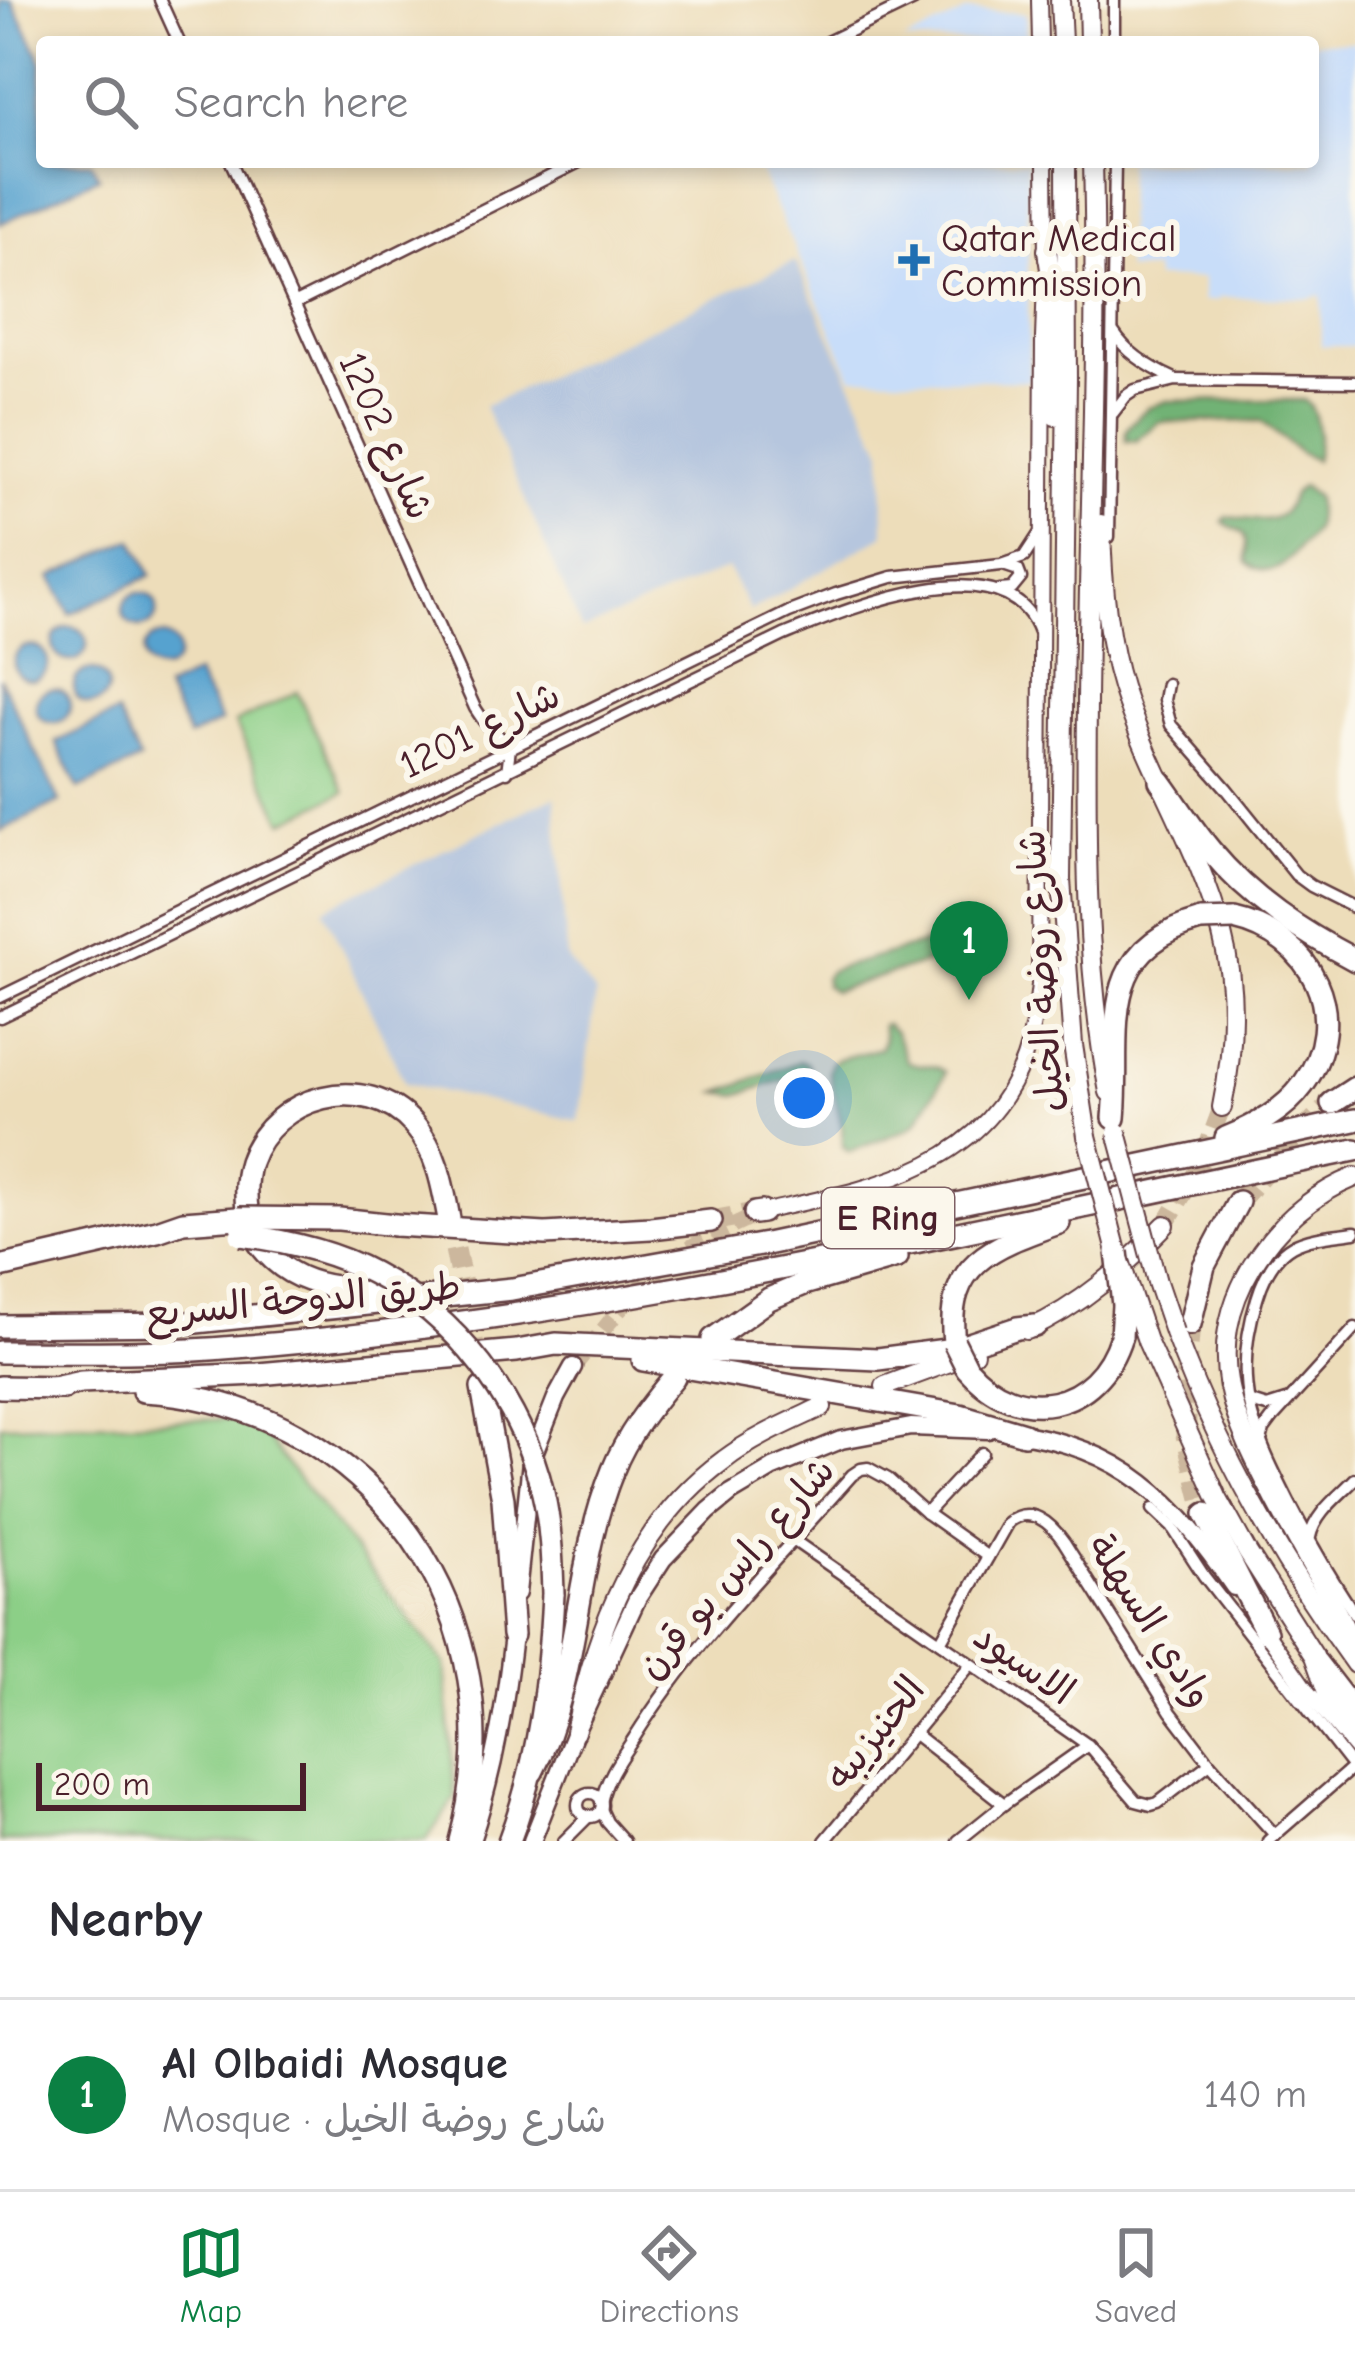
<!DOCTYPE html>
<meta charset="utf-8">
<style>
body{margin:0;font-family:"Comic Neue","Playpen Sans Arabic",sans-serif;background:#f2f2f3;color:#2b2b33}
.scale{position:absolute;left:36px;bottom:30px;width:270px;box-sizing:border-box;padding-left:12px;border:6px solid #4a1f2b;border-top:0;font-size:33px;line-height:42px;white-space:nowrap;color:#4a1f2b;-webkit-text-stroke:9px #fbf7ec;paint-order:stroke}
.you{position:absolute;left:804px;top:1098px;width:42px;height:42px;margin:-30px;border:9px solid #fff;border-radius:50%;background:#1a73e8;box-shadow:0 0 0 18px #1a73e833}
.badge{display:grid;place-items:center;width:78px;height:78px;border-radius:50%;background:#0b8043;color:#fff;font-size:39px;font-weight:700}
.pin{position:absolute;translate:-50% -99px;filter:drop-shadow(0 3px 6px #0008)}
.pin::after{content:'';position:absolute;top:63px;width:42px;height:36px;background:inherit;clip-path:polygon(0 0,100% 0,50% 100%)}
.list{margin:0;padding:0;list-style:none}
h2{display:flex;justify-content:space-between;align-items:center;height:156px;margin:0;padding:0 48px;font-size:51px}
h2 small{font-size:39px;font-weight:400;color:#7c7c81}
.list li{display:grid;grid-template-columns:78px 1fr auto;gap:36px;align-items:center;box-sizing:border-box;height:192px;padding:0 48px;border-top:3px solid #e1e1e2}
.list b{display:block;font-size:45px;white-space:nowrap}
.list p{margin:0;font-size:39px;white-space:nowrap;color:#7c7c81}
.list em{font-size:39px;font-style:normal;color:#7c7c81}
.icon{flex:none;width:66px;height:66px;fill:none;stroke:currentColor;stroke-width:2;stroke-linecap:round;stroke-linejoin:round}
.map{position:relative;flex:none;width:1355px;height:1841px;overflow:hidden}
.search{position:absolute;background:#fff;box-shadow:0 6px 18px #0003;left:36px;right:36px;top:36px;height:132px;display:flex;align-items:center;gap:30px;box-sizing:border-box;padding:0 42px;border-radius:12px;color:#7c7c81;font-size:45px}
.sheet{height:348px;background:#fff}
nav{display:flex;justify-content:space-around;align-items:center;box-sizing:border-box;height:168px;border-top:3px solid #e1e1e2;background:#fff;font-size:33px;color:#7c7c81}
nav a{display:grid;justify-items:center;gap:6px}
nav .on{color:#0b8043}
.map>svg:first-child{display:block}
.built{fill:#c8ddf9}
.industrial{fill:#b6c6de}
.green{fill:#8ccf87;stroke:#6b7759;stroke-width:3}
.forest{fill:#71b274;stroke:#5e6850;stroke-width:3}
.water{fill:#57a2cf;stroke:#50607d;stroke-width:3}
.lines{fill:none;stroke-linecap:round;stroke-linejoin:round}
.primary-tunnel{stroke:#ccb79d;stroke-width:16;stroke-dasharray:16 8;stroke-linecap:butt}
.trunk-tunnel{stroke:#ccb79d;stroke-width:18;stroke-dasharray:18 9;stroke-linecap:butt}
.motorway-tunnel{stroke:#ccb79d;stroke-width:21;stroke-dasharray:21 10;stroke-linecap:butt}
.minor-casing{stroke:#623c40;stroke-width:15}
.tertiary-casing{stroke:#623c40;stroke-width:18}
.primary-casing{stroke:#623c40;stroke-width:21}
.trunk-casing{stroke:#623c40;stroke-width:22}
.motorway-casing{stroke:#623c40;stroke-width:26}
.minor{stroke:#fff;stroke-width:10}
.tertiary{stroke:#fff;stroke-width:14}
.primary{stroke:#fff;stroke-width:16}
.trunk{stroke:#fff;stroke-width:18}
.motorway{stroke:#fff;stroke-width:21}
.trunk-bridge-casing{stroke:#623c40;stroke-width:22;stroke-linecap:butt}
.motorway-bridge-casing{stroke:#623c40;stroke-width:26;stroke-linecap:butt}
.trunk-bridge{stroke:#fff;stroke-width:18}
.motorway-bridge{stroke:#fff;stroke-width:21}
.poi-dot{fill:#1f6fb2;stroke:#fbf7ec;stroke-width:4.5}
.labels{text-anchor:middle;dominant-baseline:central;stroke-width:12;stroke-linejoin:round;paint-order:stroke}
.shield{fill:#fbf7ec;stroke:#7f6065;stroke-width:3}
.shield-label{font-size:36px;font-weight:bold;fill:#4a1f2b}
.poi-label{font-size:39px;fill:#4a1f2b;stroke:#fbf7ec;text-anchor:start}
.street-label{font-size:39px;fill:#4a1f2b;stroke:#fbf7ec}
</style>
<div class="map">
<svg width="1355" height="1841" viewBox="0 0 1355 1841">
<rect width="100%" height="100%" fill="#fbf7ec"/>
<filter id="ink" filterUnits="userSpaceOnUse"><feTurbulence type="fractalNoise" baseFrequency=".00833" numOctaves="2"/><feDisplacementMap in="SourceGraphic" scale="24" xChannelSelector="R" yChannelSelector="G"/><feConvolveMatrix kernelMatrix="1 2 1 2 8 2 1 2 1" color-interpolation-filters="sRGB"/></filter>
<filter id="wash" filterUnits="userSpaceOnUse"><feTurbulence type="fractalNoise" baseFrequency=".004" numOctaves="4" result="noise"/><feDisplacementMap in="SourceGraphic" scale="48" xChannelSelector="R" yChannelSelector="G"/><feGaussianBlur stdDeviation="2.7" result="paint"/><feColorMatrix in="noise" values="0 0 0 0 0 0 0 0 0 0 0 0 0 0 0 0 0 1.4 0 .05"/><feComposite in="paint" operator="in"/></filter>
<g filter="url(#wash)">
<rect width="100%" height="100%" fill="#edddba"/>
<g class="built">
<path d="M967,11L1026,13V42H904Z"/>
<path d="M1133,40L1355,42V346H1321V295L1310,298L1219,297L1218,301H1203V278L1155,279L1154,270H1126L1127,162H1313V42H1132Z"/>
<path d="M756,162H1027L1029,381L852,377Z"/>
</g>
<g class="industrial">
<path d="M795,261L883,451L884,535L750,611L727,568L582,630L484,406Z"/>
<path d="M555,796L567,959L596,994L579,1121L405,1083L323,909Z"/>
</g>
<g class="green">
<path d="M297,692L345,792L283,822L235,723Z"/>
<path d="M240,1419L256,1425L445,1664L455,1798L426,1841H0V1425Z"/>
</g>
<g class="forest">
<path d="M1304,400C1320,412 1320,442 1315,460L1300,453L1261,421L1159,422L1136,441H1126V431L1129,426L1147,408L1167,401Z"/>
<path d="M1302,486L1316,497C1317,507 1318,517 1315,527C1311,537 1303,542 1297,550C1282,570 1269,577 1247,563C1246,555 1248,547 1246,539C1243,528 1230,529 1223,521L1227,517C1245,518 1274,526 1285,510C1292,499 1291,493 1302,486Z"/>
<path d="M961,933L970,934L973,940L971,946L963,952L833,991L825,985V977L831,970Z"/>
<path d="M886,1024L895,1032L907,1061C920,1068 934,1062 945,1072L943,1078L917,1122L908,1129L849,1152L843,1147L842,1128L829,1071L832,1062L839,1059L881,1048L884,1038L882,1025Z"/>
<path d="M801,1061L807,1063L810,1069L808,1072L737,1095L718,1092Z"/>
</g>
<g class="water">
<path d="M0,0H12L42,61V162H91L99,177L0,224Z"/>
<path d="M133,539L151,575L70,614L51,577Z"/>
<circle cx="140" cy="610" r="17"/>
<circle cx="70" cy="644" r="17"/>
<circle cx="161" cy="653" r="17"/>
<circle cx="31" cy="663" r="17"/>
<circle cx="91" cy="687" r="17"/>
<path d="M196,674L221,722L189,737L165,689Z"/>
<path d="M0,678L60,802L0,831Z"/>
<circle cx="53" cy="706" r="17"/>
<path d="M117,713L140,760L78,789L56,742Z"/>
</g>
</g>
<g filter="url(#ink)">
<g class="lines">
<path class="primary-tunnel" d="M573,1367C607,1327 640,1277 686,1250C708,1237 733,1227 756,1215"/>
<path class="trunk-tunnel" d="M1165,1225L1200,1166L1222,1107"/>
<g class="motorway-tunnel">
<path d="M1238,1202L1283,1150L1332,1103"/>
<path d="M449,1219L478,1365"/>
<path d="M711,1221L755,1213"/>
<path d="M1190,1324L1186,1369V1435L1206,1514"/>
</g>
<defs>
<g id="minor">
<path d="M160,0L179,42"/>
<path d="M1114,0V42"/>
<path d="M827,42L914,0"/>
<path d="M231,162L475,708L483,720L510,748L507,772"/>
<path d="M294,304L579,162"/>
<path d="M1114,333C1127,353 1151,368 1173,378"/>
<path d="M1113,413L1126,396L1135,390L1176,380L1355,382"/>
<path d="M1109,537L1115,162"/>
<path d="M1000,590L1012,589L1021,578L1018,570L1006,566"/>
<path d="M1167,684L1164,700L1171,725L1226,788L1296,875L1311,886L1355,908"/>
<path d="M0,997L789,612L836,594L892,577L1001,565L1024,557L1041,531"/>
<path d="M0,1017L784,635C845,610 1006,541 1039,632"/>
<path d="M1355,1232C1335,1235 1310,1236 1292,1246C1273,1257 1263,1279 1257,1299C1231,1383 1252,1429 1289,1502C1309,1541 1331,1578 1355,1615"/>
<path d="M1248,1401L1267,1407L1286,1401"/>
<path d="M1260,1445L1264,1430L1273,1418L1355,1328"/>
<path d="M1153,1509L1172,1527L1204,1576L1355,1770"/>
<path d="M926,1513L982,1453"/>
<path d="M1310,1537C1315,1513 1339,1496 1355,1479"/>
<path d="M793,1540L1088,1745L1136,1801L1151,1805L1158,1803L1210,1763"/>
<path d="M940,1642L1008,1522C1030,1505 1050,1522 1064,1542L1171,1712L1210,1763L1275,1835"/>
<path d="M913,1733L1004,1804"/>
<circle cx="590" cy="1805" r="12"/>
<path d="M601,1803C606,1778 620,1759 634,1738C694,1642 777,1560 852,1475L861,1469L868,1468L888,1479L926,1513L988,1557"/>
<path d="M601,1809L607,1822L624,1841"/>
<path d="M564,1841L589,1816"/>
<path d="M825,1841L971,1664"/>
<path d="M958,1841L1004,1804L1088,1745"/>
<path d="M1268,1841L1352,1768"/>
</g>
<g id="tertiary">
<path d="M1039,0L1040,42"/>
<path d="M1045,162L1046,259"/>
<path d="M762,1212C864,1189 984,1171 1024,1058C1032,1034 1036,1010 1039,985L1043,338L1045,281"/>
<path d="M1266,1632L1308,1692L1355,1748"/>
</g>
<g id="primary">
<path d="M1014,1433C1123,1447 1175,1501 1234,1587"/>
<path d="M517,1593L531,1461L556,1398L573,1367"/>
<path d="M1318,1661L1355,1709"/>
<path d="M471,1841C495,1768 506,1701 514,1625"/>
<path d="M532,1841L575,1732L637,1599L663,1559L709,1511L731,1493L773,1468L841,1440L911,1427L988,1430"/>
</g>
<g id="trunk">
<path d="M1060,0L1062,42"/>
<path d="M1088,0L1089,42"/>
<path d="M1066,162L1067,379L1061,880L1073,1045L1087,1136"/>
<path d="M1093,162C1098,341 1089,521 1087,701C1086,831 1084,963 1109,1092"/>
<path d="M1047,250L1055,302V416"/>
<path d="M1101,524C1102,578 1106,635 1122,687C1149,772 1200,848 1222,934C1237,991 1234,1049 1222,1107"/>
<path d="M1355,1177C1311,1195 1277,1225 1252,1266C1200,1353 1234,1421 1276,1501C1302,1550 1331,1598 1355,1648"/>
<path d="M1027,1330C1081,1306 1124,1267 1165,1225"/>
<path d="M1174,1332C1218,1450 1281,1562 1355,1664"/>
<path d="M1147,1341L1217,1497L1248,1553L1314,1656L1327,1692L1355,1731"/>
<path d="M885,1386L974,1353"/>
<path d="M575,1732C596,1628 636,1524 724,1460C754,1437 788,1423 822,1407"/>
</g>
<g id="motorway">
<path d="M1160,781C1177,804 1192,829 1211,851C1251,899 1300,931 1355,960"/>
<path d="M1332,1103L1355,1088"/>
<path d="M1114,1118C1122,1033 1092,950 1201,920"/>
<path d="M1226,1138C1255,1126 1284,1111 1303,1085C1353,1016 1311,936 1234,919"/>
<path d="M755,1213L762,1212"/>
<path d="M395,1225L545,1234L651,1228L711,1221"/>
<path d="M0,1267L157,1231L183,1222L238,1218"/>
<path d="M400,1291C366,1289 331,1291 300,1277C276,1266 252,1243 248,1216C245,1198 244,1181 250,1162C273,1095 366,1070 414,1125C437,1151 443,1186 449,1219"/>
<path d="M1190,1324L1204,1266L1238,1202"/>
<path d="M0,1326L177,1324L512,1289L766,1244L1355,1120"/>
<path d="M713,1339L769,1299L804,1284L897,1257"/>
<path d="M954,1342C944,1262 994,1246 1059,1223"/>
<path d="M0,1352C79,1352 158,1354 236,1347C614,1317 984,1225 1355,1150"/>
<path d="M643,1360L960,1415L1024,1434"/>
<path d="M967,1368C1018,1428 1098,1411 1121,1336"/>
<path d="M0,1387L63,1388"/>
<path d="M53,1388L81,1382L258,1374L517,1351L556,1344L878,1359L954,1349L1017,1328L1035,1326"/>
<path d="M482,1388L503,1499L513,1635"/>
<path d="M143,1391C375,1404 521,1619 460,1841"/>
<path d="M1206,1514L1266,1632"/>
<path d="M532,1772C581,1678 573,1567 613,1470C627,1435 650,1406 674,1377"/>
<path d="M509,1841C539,1762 549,1678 553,1594"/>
</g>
</defs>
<use href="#minor" class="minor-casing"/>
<use href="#tertiary" class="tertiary-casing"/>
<use href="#primary" class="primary-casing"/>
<use href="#trunk" class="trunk-casing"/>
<use href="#motorway" class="motorway-casing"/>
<use href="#minor" class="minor"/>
<use href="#tertiary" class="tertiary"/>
<use href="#primary" class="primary"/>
<use href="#trunk" class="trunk"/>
<use href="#motorway" class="motorway"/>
<defs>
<g id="trunk-bridge">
<path d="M1117,1132L1157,1282L1174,1332"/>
<path d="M1087,1136L1117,1252L1147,1341"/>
</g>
<g id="motorway-bridge">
<path d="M1201,920L1234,919"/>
<path d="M238,1218L339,1219L395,1225"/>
<path d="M241,1235C287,1241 332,1251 373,1273C457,1317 521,1401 543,1493C551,1526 552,1560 553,1594"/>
<path d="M1117,1252L1123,1305L1121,1336"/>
<path d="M954,1342L967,1368"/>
</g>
</defs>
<use href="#trunk-bridge" class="trunk-bridge-casing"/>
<use href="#motorway-bridge" class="motorway-bridge-casing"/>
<use href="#trunk-bridge" class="trunk-bridge"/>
<use href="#motorway-bridge" class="motorway-bridge"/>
</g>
</g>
<path class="poi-dot" d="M908 242h12v12h12v12h-12v12h-12v-12h-12v-12h12z"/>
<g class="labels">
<rect class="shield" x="822" y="1188" width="132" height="60" rx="9"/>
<g class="shield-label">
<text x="888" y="1218">E Ring</text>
</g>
<g class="poi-label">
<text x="941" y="238">Qatar Medical<tspan x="941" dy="45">Commission</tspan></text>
</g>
<g class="street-label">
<text transform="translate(386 436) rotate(66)">شارع 1202</text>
<text transform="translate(480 730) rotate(-26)">شارع 1201</text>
<text transform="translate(1041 971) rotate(-94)">شارع روضة الخيل</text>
<text transform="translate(303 1300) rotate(-5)">طريق الدوحة السريع</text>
<text transform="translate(736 1568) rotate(-49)">شارع راس بو قرن</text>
<text transform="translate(1150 1621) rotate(57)">وادي السهلة</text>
<text transform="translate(1024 1664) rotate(35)">الاسيود</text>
<text transform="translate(875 1733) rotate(-51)">الحنيزيبه</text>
</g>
</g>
</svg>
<div class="scale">200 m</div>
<div class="you"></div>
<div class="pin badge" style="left:969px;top:1000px">1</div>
<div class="search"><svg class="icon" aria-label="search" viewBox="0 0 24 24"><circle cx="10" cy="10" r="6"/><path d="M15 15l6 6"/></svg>Search here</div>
</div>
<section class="sheet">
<h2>Nearby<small></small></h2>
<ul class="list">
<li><span class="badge">1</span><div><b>Al Olbaidi Mosque</b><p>Mosque · شارع روضة الخيل</p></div><em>140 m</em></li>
</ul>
</section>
<nav>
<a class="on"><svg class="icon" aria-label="map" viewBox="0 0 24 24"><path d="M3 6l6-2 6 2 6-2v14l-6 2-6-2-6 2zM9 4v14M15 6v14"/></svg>Map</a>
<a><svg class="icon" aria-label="directions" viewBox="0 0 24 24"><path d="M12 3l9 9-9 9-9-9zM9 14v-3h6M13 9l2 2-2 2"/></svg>Directions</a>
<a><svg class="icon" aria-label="saved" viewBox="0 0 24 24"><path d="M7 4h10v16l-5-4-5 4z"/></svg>Saved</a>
</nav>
